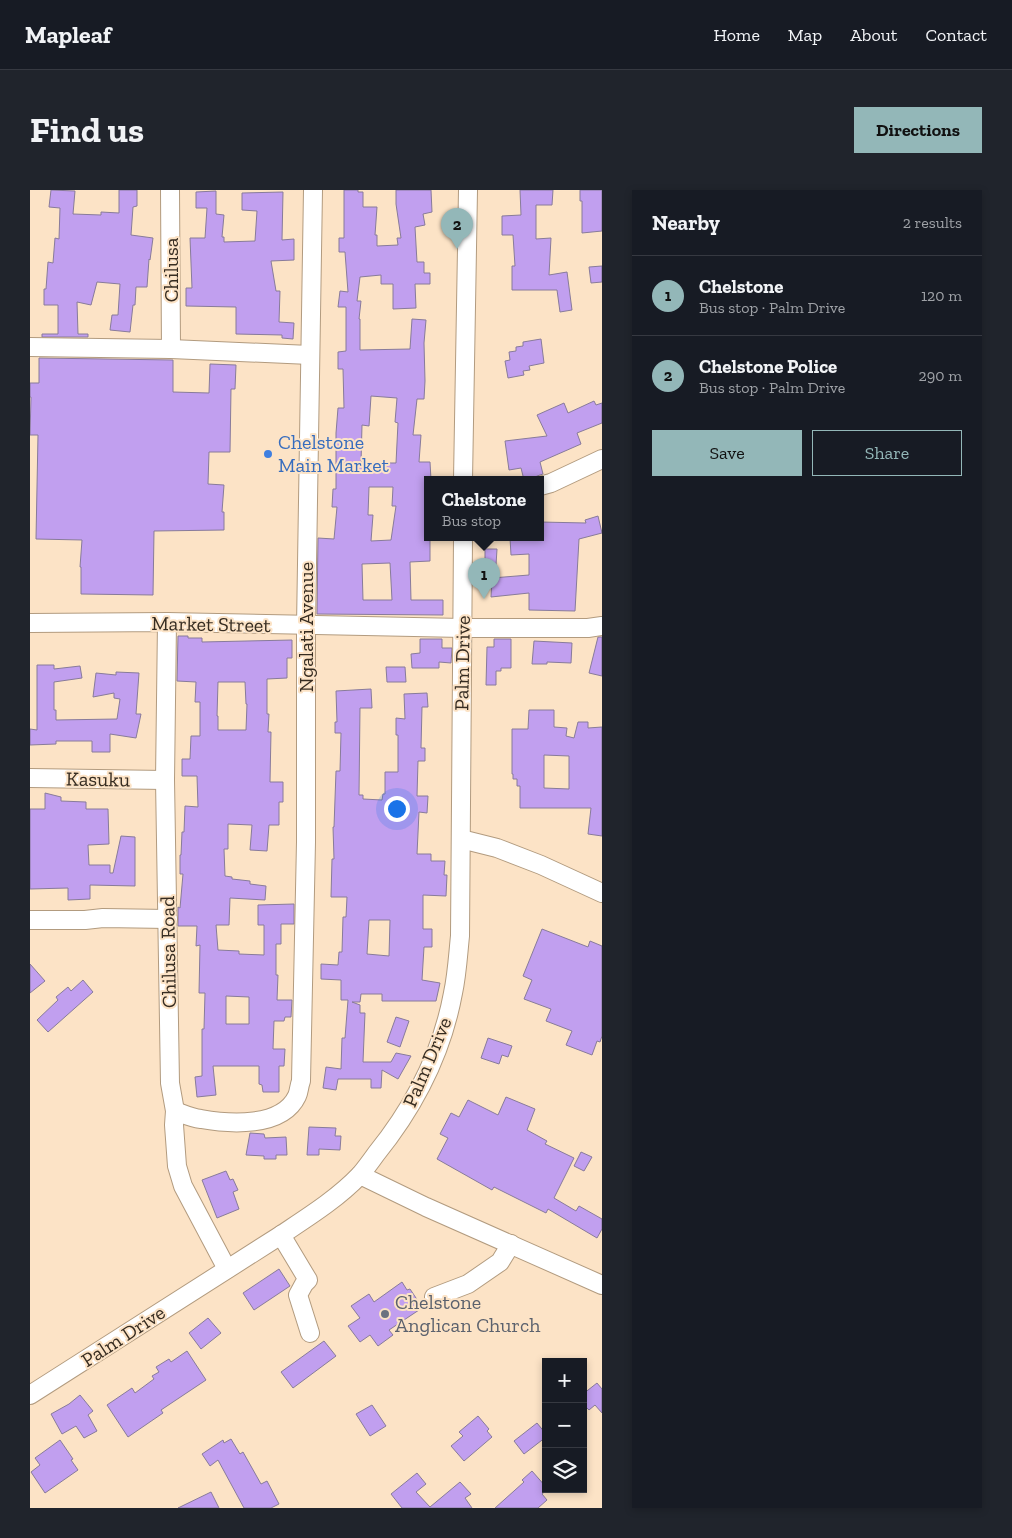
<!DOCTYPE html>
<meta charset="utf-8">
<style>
body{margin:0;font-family:"Zilla Slab",serif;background:#20242c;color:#f1f3f6}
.controls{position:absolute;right:15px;bottom:15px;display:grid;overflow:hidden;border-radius:0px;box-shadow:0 2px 8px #0003}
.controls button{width:45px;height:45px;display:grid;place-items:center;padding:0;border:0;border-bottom:1px solid #363941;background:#171b24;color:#f1f3f6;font:25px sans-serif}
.you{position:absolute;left:366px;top:618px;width:18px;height:18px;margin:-12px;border:4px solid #fff;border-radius:50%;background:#1a73e8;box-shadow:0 0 0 8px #1a73e833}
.badge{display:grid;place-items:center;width:32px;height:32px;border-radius:50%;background:#93b7b8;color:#111;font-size:16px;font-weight:700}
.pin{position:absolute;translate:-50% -41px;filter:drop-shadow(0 1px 2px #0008)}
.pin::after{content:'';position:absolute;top:26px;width:18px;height:15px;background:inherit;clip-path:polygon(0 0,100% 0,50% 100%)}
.popup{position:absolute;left:394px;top:286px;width:120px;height:65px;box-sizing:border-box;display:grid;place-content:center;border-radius:0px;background:#171b24;filter:drop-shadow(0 1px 4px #0005);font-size:16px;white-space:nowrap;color:#9ea1a6}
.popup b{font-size:19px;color:#f1f3f6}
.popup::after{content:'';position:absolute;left:50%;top:100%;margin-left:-10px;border:10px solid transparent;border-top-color:#171b24}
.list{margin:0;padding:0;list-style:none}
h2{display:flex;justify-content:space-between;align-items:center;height:65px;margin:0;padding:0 20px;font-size:21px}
h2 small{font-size:16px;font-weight:400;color:#9ea1a6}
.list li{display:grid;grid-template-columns:32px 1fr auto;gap:15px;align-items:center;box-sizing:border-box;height:80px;padding:0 20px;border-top:1px solid #363941}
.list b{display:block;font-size:19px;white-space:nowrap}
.list p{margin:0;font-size:16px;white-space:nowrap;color:#9ea1a6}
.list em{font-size:16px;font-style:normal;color:#9ea1a6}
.actions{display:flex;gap:10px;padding:15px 20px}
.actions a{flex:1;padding:11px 0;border:1px solid #93b7b8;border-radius:0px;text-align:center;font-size:18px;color:#93b7b8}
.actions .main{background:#93b7b8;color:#111}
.icon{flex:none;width:28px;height:28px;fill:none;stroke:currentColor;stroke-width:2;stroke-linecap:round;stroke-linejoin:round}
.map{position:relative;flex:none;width:572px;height:1318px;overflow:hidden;border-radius:0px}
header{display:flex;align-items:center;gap:30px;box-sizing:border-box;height:70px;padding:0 25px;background:#171b24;border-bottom:1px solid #363941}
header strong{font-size:24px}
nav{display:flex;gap:28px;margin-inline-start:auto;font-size:18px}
.intro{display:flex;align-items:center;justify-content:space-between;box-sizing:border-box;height:120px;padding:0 30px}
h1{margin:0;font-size:35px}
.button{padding:12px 22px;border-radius:0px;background:#93b7b8;color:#111;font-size:18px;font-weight:700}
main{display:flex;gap:30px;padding:0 30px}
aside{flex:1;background:#171b24;border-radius:0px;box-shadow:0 2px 8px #0003}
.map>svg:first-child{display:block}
.building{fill:#c19fef;stroke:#887b9a;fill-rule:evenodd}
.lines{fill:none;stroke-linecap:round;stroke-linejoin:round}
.minor-casing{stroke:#b29b7f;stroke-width:20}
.minor{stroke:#fff;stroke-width:18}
.shop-dot{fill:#3f7fe0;stroke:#fce3c6;stroke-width:2}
.worship-dot{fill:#6b7280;stroke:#fce3c6;stroke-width:2}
.labels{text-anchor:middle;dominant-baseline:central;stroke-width:4;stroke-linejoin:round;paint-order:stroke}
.street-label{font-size:20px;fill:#362c21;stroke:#fce3c6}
.shop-label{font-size:20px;fill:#366cbe;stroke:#fce3c6;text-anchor:start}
.worship-label{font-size:20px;fill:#5b616d;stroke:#fce3c6;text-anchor:start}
</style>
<header>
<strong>Mapleaf</strong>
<nav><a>Home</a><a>Map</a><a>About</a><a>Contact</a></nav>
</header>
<div class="intro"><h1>Find us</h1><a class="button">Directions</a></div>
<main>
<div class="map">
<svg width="572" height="1318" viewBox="0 0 572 1318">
<rect width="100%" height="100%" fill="#fce3c6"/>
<g class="building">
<path d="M21,0L45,1L43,24L71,25V22L89,23V0H107V16L103,17L101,45L123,48L120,70L119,69L117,97H106L105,115H103L100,142L80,140L82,125H88L90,94L67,92L61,115L47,112L48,144H58V147H12V144H28V115H14V99H16L18,72L23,73L25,48L29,49L30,18L19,17Z"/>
<path d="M314,0H328V2H333V17H347L345,45H347V56L368,55L367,48H371L366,14V0H401L402,22L393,24L395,35L385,37L387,72H394V83H400V94H385L386,118L363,119V94H351V85L330,87L327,111H331L329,129H330V160L380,159L382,129L396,130L394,153L395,191L394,209H387L383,245H391L389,272H400L401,290H396L395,330H398V349H400V371L380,372L381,410H413V425L287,424L288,348L304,349L307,317H302L303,299H306V243L308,218H314L313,179H308V162L316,161V117H308L310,101L318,102L315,62H309V48H314ZM341,206L367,208L365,232L368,233L366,273H331L332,235L339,236ZM339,297H363L362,316H366L361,350L341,351L343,325H338ZM360,373L362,410H333L332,374Z"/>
<path d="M490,0H523L522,15H506V49L521,48L519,85L537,82L542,120L530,122L527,100H482V76H485L483,45H472V26L491,25Z"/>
<path d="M550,0H572V41L552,43V11H550Z"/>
<path d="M186,1V24L194,25L192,47H194V52L225,51L227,21L212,20V3L253,2L252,50L264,49V70L241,71L246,101H250L249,132L264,133L263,149L252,148V145L206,144V117L156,116V98H162L160,48H175L177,18H166V2Z"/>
<path d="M572,76V92L561,93L559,77Z"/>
<path d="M511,149L514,173L499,176L500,180L493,181L494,185L478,188L475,171L480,170L479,162L486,161V157L493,156V152Z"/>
<path d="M9,168L143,170V202L179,203L180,174L206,175L205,199H201L200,262H179L178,294L194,295L192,322H194V340L124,341L123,405L51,404V377H50L52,350L6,349L8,245H0L1,207H0V193H9Z"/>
<path d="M564,211L566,215L572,213V233L547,243L551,254L510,272L513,284L507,286L501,290H494L491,278L479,280L475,251L517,246L507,225L534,213L538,223Z"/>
<path d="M568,326L572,343L549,349L545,421L499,420V403L461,407L462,388L499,385V364L481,365L480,348H510V332L556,333L555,330Z"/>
<path d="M455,359H467L466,375L455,376Z"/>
<path d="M148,446H158V448H172V452L262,450V468H257V488L237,489V524H239L238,542H241L240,592H253V612H249V635H239L237,661L220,660L222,635L198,634V659H194L195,686L202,687V689L220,691V694L236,696L235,710L200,708L199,735H186L188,760L209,761V764L234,765V735H228V715L264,714V734H251V754H246V785H248L247,810H262L261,827H255L254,831H244L243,859H255L254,876H249V902H233L232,895L229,894V876H183L186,905L167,907L165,887L172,886V839H174L175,803H169L170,755L166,756L167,736H148V717L150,718L153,684H150V665H151L152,642H154L155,616L168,617L167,586H152V569H160L161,546H170V512H165L166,492L147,491ZM188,492H215L216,514H217L216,540H188V526H187ZM196,806L219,807V834H196Z"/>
<path d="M568,447H572V486L559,483Z"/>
<path d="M390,449H412V458H422L421,473L409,472V478H382L381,464L390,463Z"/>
<path d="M464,449H481V478H471V481H466V495H456L457,457H464Z"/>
<path d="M504,451L542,453L541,473L517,472V474H502Z"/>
<path d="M7,475H24V479L50,476L52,488L24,492V520H26V530L87,529L90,509L84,508V503L63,507L66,483L86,485V482L109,483L106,524H111L106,548L80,544V562H62V551H26V554L0,555V539L7,540Z"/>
<path d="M356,477H375L376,492H357Z"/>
<path d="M341,499L342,518H330L329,605H333V609L352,610L353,604H355V582H368V545H366V528L375,529L374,504L397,503L398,517H392L391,558H395V571H388L387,606H398L397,623L389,622L387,664H401V671H415L414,685H417L416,706L393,705V739H402V757H394L392,790L410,793L406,811H352V804H331L330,812H322L330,815V823H335L333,872H361L366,863L381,866L368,889L352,880L351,898H341V889H308L306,900L293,898L296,877L311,879L312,848H315L318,810H311V790L291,789V774L308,775L309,762H312L313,727H316L317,707H301L302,669H304L303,637H304L306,581H310L311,543H305V532H307L306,501ZM339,730H360L359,766L337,764Z"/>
<path d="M499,520H524V537L537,538L536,546L544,548L548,532H558V538L572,537V646L558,644L561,618H490V596H487V589H483V584H482V539H498ZM514,565L539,566V599L514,598Z"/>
<path d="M15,603L31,607V611L56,612V619H78L79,654L58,655L59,675H80V683H83L91,646L105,647V696L60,695V709L38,710V698L0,699V619H15Z"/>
<path d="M512,739L558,757L560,751L572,756V846L570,852L567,851L562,865L536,855L542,841L516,831L521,819L494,809L502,790L493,786Z"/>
<path d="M0,774L15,791L0,803Z"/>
<path d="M53,790L63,802L18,842L7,830L28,810L26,807L38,797L41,801Z"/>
<path d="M366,827L379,831L370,857L357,852Z"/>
<path d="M458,848L482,856L478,867L472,865L469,874L451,868Z"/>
<path d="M476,907L505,919L497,940L517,951L515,954L544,968L524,1008L546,1021L549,1016L572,1029V1039L567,1048L518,1019L516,1023L464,997L462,1000L407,969L418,948L410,944L421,923L429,927L438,910L468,925Z"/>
<path d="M279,937L306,938L305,946H311L310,960L289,959V965H277Z"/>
<path d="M220,943L234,944L235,948L256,947L257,965H246V969H234V966L216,965Z"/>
<path d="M551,962L562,967L554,981L544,976Z"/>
<path d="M196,981L200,990L203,989L208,1000L203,1002L209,1019L187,1028L172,990Z"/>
<path d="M249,1079L260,1096L224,1120L213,1103Z"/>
<path d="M372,1092L377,1100L380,1099L388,1111L385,1113L389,1120L359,1140L363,1145L348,1156L340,1145L330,1152L318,1136L330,1128L321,1116L339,1104L344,1112Z"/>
<path d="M178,1128L191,1143L171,1159L159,1143Z"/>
<path d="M294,1151L306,1166L263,1198L251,1182Z"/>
<path d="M157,1161L176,1190L131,1220L133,1223L98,1247L77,1215L102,1198L105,1203L124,1189L122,1186L129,1182L126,1177L139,1169L141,1172Z"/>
<path d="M567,1193L572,1199V1223L565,1215L559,1220L553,1214V1204Z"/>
<path d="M50,1205L63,1221L58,1225L67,1241L54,1248L46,1236L32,1244L21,1224L39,1214Z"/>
<path d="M342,1215L356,1236L340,1246L326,1224Z"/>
<path d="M448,1226L459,1239L457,1241L462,1247L434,1271L421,1256L433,1246L429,1242Z"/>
<path d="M507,1233L516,1244V1247L494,1264L484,1251Z"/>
<path d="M201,1249L210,1264L213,1262L231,1294L237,1291L249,1314L241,1318H214L188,1270L180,1276L172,1264L193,1250L194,1253Z"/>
<path d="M30,1250L43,1269L41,1270L48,1280L15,1303L1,1282L10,1275L5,1268Z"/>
<path d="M502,1281L516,1297V1299H518L512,1304L517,1310L508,1318H465L494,1292L492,1290Z"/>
<path d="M387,1283L396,1294L386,1302L400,1317L430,1292L441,1304L435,1308L442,1318H372L361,1304Z"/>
<path d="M181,1302L189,1318H148Z"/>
</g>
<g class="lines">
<defs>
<g id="minor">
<path d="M140,0L141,159"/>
<path d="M0,157L141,159L280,165"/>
<path d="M433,290L438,0"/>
<path d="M510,296L521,293L572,269"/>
<path d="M137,432L135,590L140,893L145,921L144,935L147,976L153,996L197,1079"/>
<path d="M0,433L137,432L433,438H558L572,436"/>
<path d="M0,588L135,590"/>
<path d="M431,649L467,658L511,675L572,703"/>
<path d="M0,730H55L73,728L138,729"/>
<path d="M145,921C153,924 162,928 171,929C199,934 252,938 267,906C269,902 269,896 271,891L276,652V436L283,0"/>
<path d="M330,985L396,1017L572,1095"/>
<path d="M251,1045L278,1090L274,1094L268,1105L280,1143"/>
<path d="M404,1107L438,1094L470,1072L481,1054"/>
<path d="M0,1205L251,1045C278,1027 307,1009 330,985C336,978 341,971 346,964C384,917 412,863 423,803C427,785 428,765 430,746L433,348"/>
</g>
</defs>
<use href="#minor" class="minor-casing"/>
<use href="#minor" class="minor"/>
</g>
<circle class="shop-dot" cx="238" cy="264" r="5"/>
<circle class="worship-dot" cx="355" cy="1124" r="5"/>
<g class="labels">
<g class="street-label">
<text transform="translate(141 80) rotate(-90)">Chilusa</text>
<text transform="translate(181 434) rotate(1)">Market Street</text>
<text transform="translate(276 437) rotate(-90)">Ngalati Avenue</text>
<text transform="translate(432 473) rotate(-89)">Palm Drive</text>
<text transform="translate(68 589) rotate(1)">Kasuku</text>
<text transform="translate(138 762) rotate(-91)">Chilusa Road</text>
<text transform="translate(397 872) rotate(-67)">Palm Drive</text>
<text transform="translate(93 1146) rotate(-33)">Palm Drive</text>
</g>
<g class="shop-label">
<text x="248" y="252">Chelstone<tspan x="248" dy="23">Main Market</tspan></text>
</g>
<g class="worship-label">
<text x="365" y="1112">Chelstone<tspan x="365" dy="23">Anglican Church</tspan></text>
</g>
</g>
</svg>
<div class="controls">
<button>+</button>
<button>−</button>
<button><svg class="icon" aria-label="layers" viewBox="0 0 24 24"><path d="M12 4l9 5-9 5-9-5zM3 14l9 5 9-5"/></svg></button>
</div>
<div class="you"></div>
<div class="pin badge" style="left:454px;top:409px">1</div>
<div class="popup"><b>Chelstone</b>Bus stop</div>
<div class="pin badge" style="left:427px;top:59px">2</div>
</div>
<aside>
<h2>Nearby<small>2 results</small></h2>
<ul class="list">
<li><span class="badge">1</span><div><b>Chelstone</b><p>Bus stop · Palm Drive</p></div><em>120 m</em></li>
<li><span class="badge">2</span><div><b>Chelstone Police</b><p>Bus stop · Palm Drive</p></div><em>290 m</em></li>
</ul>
<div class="actions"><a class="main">Save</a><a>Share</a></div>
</aside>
</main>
